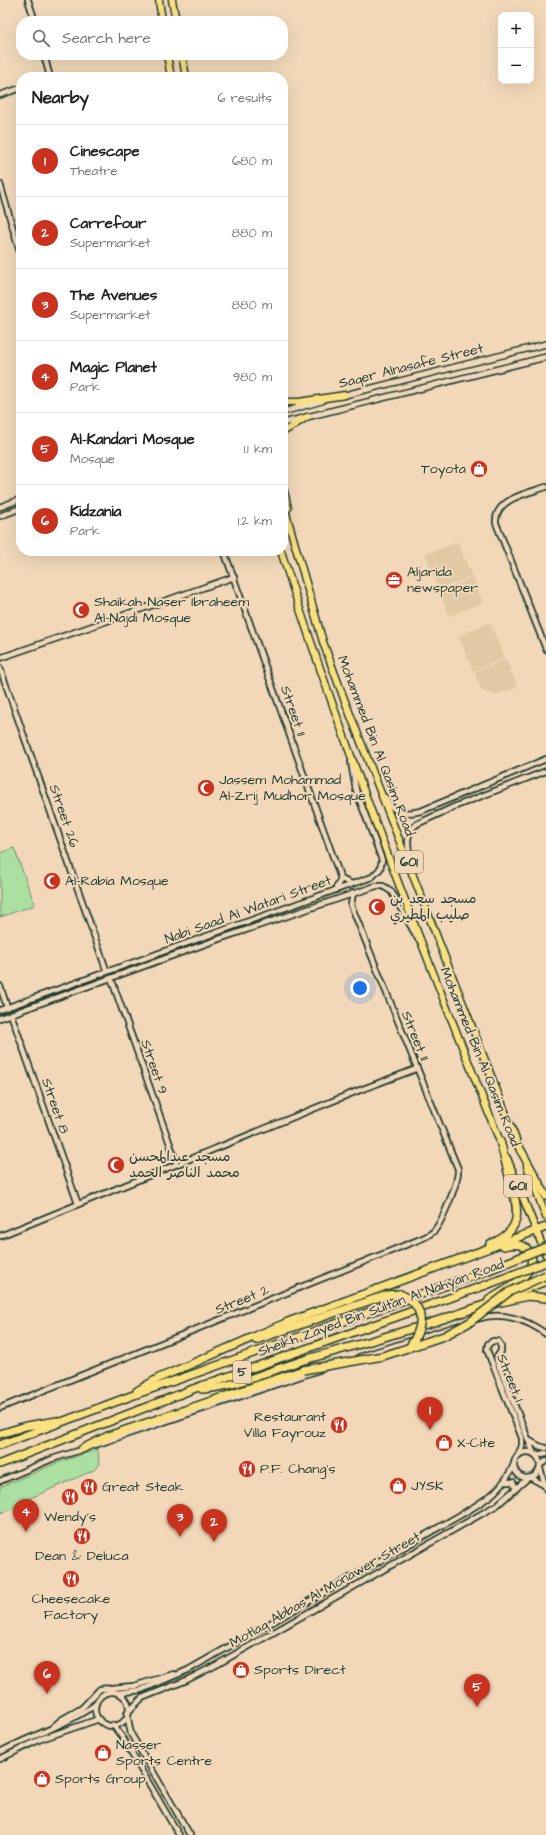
<!DOCTYPE html>
<meta charset="utf-8">
<style>
body{margin:0;font-family:"Architects Daughter","Playpen Sans Arabic",sans-serif;background:#f6f6f6;color:#222}
.controls{position:absolute;right:12px;top:12px;display:grid;overflow:hidden;border-radius:8px;box-shadow:0 4px 16px #0002}
.controls button{width:36px;height:36px;display:grid;place-items:center;padding:0;border:0;border-bottom:1px solid #e0e0e0;background:#fff;color:#222;font:20px sans-serif}
.you{position:absolute;left:360px;top:988px;width:14px;height:14px;margin:-10px;border:3px solid #fff;border-radius:50%;background:#1a73e8;box-shadow:0 0 0 6px #1a73e833}
.badge{display:grid;place-items:center;width:26px;height:26px;border-radius:50%;background:#c8321e;color:#fff;font-size:13px;font-weight:700}
.pin{position:absolute;translate:-50% -33px;filter:drop-shadow(0 1px 2px #0008)}
.pin::after{content:'';position:absolute;top:21px;width:14px;height:12px;background:inherit;clip-path:polygon(0 0,100% 0,50% 100%)}
.list{margin:0;padding:0;list-style:none}
h2{display:flex;justify-content:space-between;align-items:center;height:52px;margin:0;padding:0 16px;font-size:17px}
h2 small{font-size:13px;font-weight:400;color:#767676}
.list li{display:grid;grid-template-columns:26px 1fr auto;gap:12px;align-items:center;box-sizing:border-box;height:72px;padding:0 16px;border-top:1px solid #e0e0e0}
.list b{display:block;font-size:15px;white-space:nowrap}
.list p{margin:0;font-size:13px;white-space:nowrap;color:#767676}
.list em{font-size:13px;font-style:normal;color:#767676}
.icon{flex:none;width:22px;height:22px;fill:none;stroke:currentColor;stroke-width:2;stroke-linecap:round;stroke-linejoin:round}
.map{position:relative;flex:none;width:546px;height:1835px;overflow:hidden}
.search{position:absolute;background:#fff;box-shadow:0 4px 16px #0002;left:16px;top:16px;width:272px;height:44px;display:flex;align-items:center;gap:10px;box-sizing:border-box;padding:0 14px;border-radius:16px;color:#767676;font-size:15px}
.panel{position:absolute;background:#fff;box-shadow:0 4px 16px #0002;left:16px;top:72px;width:272px;height:484px;border-radius:16px}
.map>svg:first-child{display:block}
.built{fill:#e1c9a6}
.green{fill:#abe0a2;stroke:#658e6b}
.lines{fill:none;stroke-linecap:round;stroke-linejoin:round}
.tertiary-casing{stroke:#1f3d34;stroke-width:8}
.secondary-casing{stroke:#1f3d34;stroke-width:8}
.primary-casing{stroke:#1f3d34;stroke-width:9}
.motorway-casing{stroke:#1f3d34;stroke-width:10}
.tertiary{stroke:#f2d8b9;stroke-width:4.5}
.secondary{stroke:#f2d8b9;stroke-width:5}
.primary{stroke:#fbe080;stroke-width:6}
.motorway{stroke:#fbe080;stroke-width:7}
.motorway-bridge-casing{stroke:#1f3d34;stroke-width:10;stroke-linecap:butt}
.motorway-bridge{stroke:#fbe080;stroke-width:7}
.labels{text-anchor:middle;dominant-baseline:central;stroke-width:4;stroke-linejoin:round;paint-order:stroke}
.shield{fill:#f2d8b9;stroke:#5e6c5c;stroke-width:1}
.shield-label{font-size:13px;font-weight:bold;fill:#1f3d34}
.street-label{font-size:14px;fill:#1f3d34;stroke:#f2d8b9}
.poi-label{font-size:14px;fill:#1f3d34;stroke:#f2d8b9;text-anchor:start}
</style>
<div class="map">
<svg width="546" height="1835" viewBox="0 0 546 1835">
<rect width="100%" height="100%" fill="#f2d8b9"/>
<filter id="ink" filterUnits="userSpaceOnUse"><feTurbulence type="fractalNoise" baseFrequency=".025" numOctaves="2"/><feDisplacementMap in="SourceGraphic" scale="8" xChannelSelector="R" yChannelSelector="G"/><feConvolveMatrix kernelMatrix="1 2 1 2 8 2 1 2 1" color-interpolation-filters="sRGB"/></filter>
<g filter="url(#ink)">
<g class="built">
<path d="M458,542L472,576L438,590L425,554Z"/>
<path d="M473,577L483,603L449,616L439,591Z"/>
<path d="M490,622L495,634L463,648L458,636Z"/>
<path d="M495,635L505,658L473,671L463,648Z"/>
<path d="M506,659L518,687L496,695L482,691L474,672Z"/>
</g>
<g class="green">
<path d="M14,848L35,905L0,917V853Z"/>
<path d="M98,1449L99,1464L94,1470L24,1501L20,1509L16,1511L12,1509L0,1513V1487L57,1463Z"/>
</g>
<g class="lines">
<defs>
<g id="tertiary">
<path d="M28,0L35,21"/>
<path d="M44,55L50,77"/>
<path d="M0,95L21,88"/>
<path d="M0,184L21,256"/>
<path d="M546,487C528,493 494,499 496,523L546,649"/>
<path d="M224,551L341,879L352,884"/>
<path d="M0,658L234,577"/>
<path d="M0,668L107,972"/>
<path d="M385,797C392,813 405,815 421,811L546,759"/>
<path d="M411,865C409,850 403,834 417,824L456,806L546,771"/>
<path d="M335,890L341,879"/>
<path d="M111,978L177,1164"/>
<path d="M0,986L7,1007"/>
<path d="M0,1010L372,877L380,869L382,860L356,790L351,762"/>
<path d="M11,1014L78,1204"/>
<path d="M0,1018L219,939L376,886H383L391,891L418,939"/>
<path d="M0,1236L360,1090L416,1069"/>
<path d="M477,1319C501,1311 526,1319 546,1334"/>
<path d="M359,1357L460,1325"/>
<path d="M0,1408L423,1238C427,1236 431,1234 434,1231C442,1222 459,1181 458,1169L351,905L353,893"/>
<path d="M530,1441L539,1446L546,1448"/>
<path d="M95,1445L319,1370"/>
<circle cx="527" cy="1465" r="13"/>
<path d="M518,1455L522,1446V1438L487,1350L488,1344L493,1341H498L501,1346V1351L497,1357V1361L534,1454"/>
<path d="M536,1455L546,1453"/>
<path d="M540,1465L546,1461"/>
<path d="M540,1468L546,1489"/>
<path d="M531,1478L544,1485"/>
<path d="M0,1481L52,1459L84,1449"/>
<path d="M505,1482H513L516,1489"/>
<circle cx="112" cy="1709" r="17"/>
<path d="M118,1693L141,1690L188,1670L464,1513C487,1499 503,1490 514,1464"/>
<path d="M128,1712L142,1698L187,1680L218,1664L497,1505L528,1478"/>
<path d="M127,1714L131,1734L190,1835"/>
<path d="M113,1725L122,1737L179,1835"/>
<path d="M54,1726L61,1720L82,1708L100,1689L134,1686L174,1674"/>
<path d="M0,1752C32,1735 67,1725 96,1704"/>
<path d="M0,1759L41,1739L99,1719"/>
</g>
<g id="secondary">
<path d="M341,396L546,344"/>
<path d="M283,412L322,401"/>
<path d="M283,423L546,357"/>
<path d="M0,507L21,499"/>
<path d="M0,516L21,508"/>
</g>
<g id="primary">
<path d="M159,0L162,21"/>
<path d="M172,0L176,21"/>
<path d="M167,55L171,77"/>
<path d="M182,55L186,77"/>
<path d="M283,402H299L345,395"/>
<path d="M283,432L307,417"/>
<path d="M283,487L288,508"/>
<path d="M283,503L323,642L343,696L520,1150"/>
<path d="M281,551C345,752 423,949 501,1144"/>
<path d="M507,1158L546,1255"/>
<path d="M527,1166L546,1217"/>
</g>
<g id="motorway">
<path d="M519,1147L546,1196"/>
<path d="M490,1244C523,1231 519,1212 511,1183C507,1169 504,1155 500,1141"/>
<path d="M507,1296L546,1281"/>
<path d="M489,1300C503,1291 546,1271 527,1249C521,1243 512,1244 504,1246"/>
<path d="M493,1304L528,1296L546,1298"/>
<path d="M256,1340L386,1295L400,1294"/>
<path d="M202,1389C235,1387 269,1371 301,1361C367,1342 433,1324 498,1300"/>
<path d="M137,1391L159,1378L288,1322L546,1227"/>
<path d="M0,1434L26,1426L57,1421"/>
<path d="M0,1445L131,1396L481,1273"/>
<path d="M82,1449L108,1436L303,1370"/>
<path d="M0,1464L193,1389L486,1285"/>
</g>
</defs>
<use href="#tertiary" class="tertiary-casing"/>
<use href="#secondary" class="secondary-casing"/>
<use href="#primary" class="primary-casing"/>
<use href="#motorway" class="motorway-casing"/>
<use href="#tertiary" class="tertiary"/>
<use href="#secondary" class="secondary"/>
<use href="#primary" class="primary"/>
<use href="#motorway" class="motorway"/>
<defs>
<g id="motorway-bridge">
<path d="M481,1273L546,1247"/>
<path d="M486,1285L546,1262"/>
<path d="M400,1294C427,1306 424,1327 409,1348"/>
<path d="M303,1370L383,1356L444,1336L470,1322L509,1292L546,1275"/>
</g>
</defs>
<use href="#motorway-bridge" class="motorway-bridge-casing"/>
<use href="#motorway-bridge" class="motorway-bridge"/>
</g>
</g>
<defs>
<symbol id="shop-disc" viewBox="-11 -11 22 22"><circle r="9.5" fill="#c8321e" stroke="#f2d8b9"/><path d="M-5-2.5h2.3a2.7 3.5 0 0 1 5.4 0H5L5.5 6h-11ZM-1.5-2.5h3a1.5 2.3 0 0 0-3 0Z" fill="#fff"/></symbol>
<symbol id="office-disc" viewBox="-11 -11 22 22"><circle r="9.5" fill="#c8321e" stroke="#f2d8b9"/><path d="M-6-3h4V-5.5h4V-3h4V5H-6ZM-1-4.5V-3h2v-1.5ZM-6 0V1H6V0Z" fill="#fff"/></symbol>
<symbol id="mosque-disc" viewBox="-11 -11 22 22"><circle r="9.5" fill="#c8321e" stroke="#f2d8b9"/><path d="M3.5-4.9A6 6 0 1 0 3.5 4.9A5 5 0 1 1 3.5-4.9Z" fill="#fff"/></symbol>
<symbol id="restaurant-disc" viewBox="-11 -11 22 22"><circle r="9.5" fill="#c8321e" stroke="#f2d8b9"/><path d="M-5-6h1v4h1v-4h1v4h1v-4h1v5L-1.5 .5V6h-2V.5L-5-1ZM5-6V6H3V1.5H1.5Q1.5-4 5-6Z" fill="#fff"/></symbol>
</defs>
<g fill-rule="evenodd">
<use href="#shop-disc" x="469" y="459" width="20" height="20"/>
<use href="#office-disc" x="384" y="570" width="20" height="20"/>
<use href="#mosque-disc" x="71" y="600" width="20" height="20"/>
<use href="#mosque-disc" x="196" y="778" width="20" height="20"/>
<use href="#mosque-disc" x="42" y="871" width="20" height="20"/>
<use href="#mosque-disc" x="367" y="897" width="20" height="20"/>
<use href="#mosque-disc" x="106" y="1155" width="20" height="20"/>
<use href="#restaurant-disc" x="329" y="1415" width="20" height="20"/>
<use href="#shop-disc" x="434" y="1433" width="20" height="20"/>
<use href="#restaurant-disc" x="237" y="1459" width="20" height="20"/>
<use href="#shop-disc" x="388" y="1476" width="20" height="20"/>
<use href="#restaurant-disc" x="79" y="1477" width="20" height="20"/>
<use href="#restaurant-disc" x="60" y="1487" width="20" height="20"/>
<use href="#restaurant-disc" x="72" y="1526" width="20" height="20"/>
<use href="#restaurant-disc" x="61" y="1569" width="20" height="20"/>
<use href="#shop-disc" x="231" y="1660" width="20" height="20"/>
<use href="#shop-disc" x="93" y="1743" width="20" height="20"/>
<use href="#shop-disc" x="32" y="1769" width="20" height="20"/>
</g>
<g class="labels">
<g class="shield">
<rect x="395" y="851" width="28" height="22" rx="3"/>
<rect x="504" y="1175" width="28" height="22" rx="3"/>
<rect x="233" y="1361" width="18" height="22" rx="3"/>
</g>
<g class="shield-label">
<text x="409" y="862">601</text>
<text x="518" y="1186">601</text>
<text x="242" y="1372">5</text>
</g>
<g class="street-label">
<text transform="translate(411 366) rotate(-14)">Saqer Alnasafe Street</text>
<text transform="translate(293 711) rotate(71)">Street 11</text>
<text transform="translate(376 746) rotate(69)">Mohammed Bin Al Qasim Road</text>
<text transform="translate(64 816) rotate(71)">Street 26</text>
<text transform="translate(248 910) rotate(-20)">Nabi Saad Al Watari Street</text>
<text transform="translate(415 1036) rotate(68)">Street 11</text>
<text transform="translate(480 1057) rotate(68)">Mohammed Bin Al Qasim Road</text>
<text transform="translate(154 1067) rotate(71)">Street 9</text>
<text transform="translate(55 1106) rotate(71)">Street 8</text>
<text transform="translate(242 1300) rotate(-22)">Street 2</text>
<text transform="translate(381 1308) rotate(-20)">Sheikh Zayed Bin Sultan Al Nahyan Road</text>
<text transform="translate(510 1378) rotate(68)">Street 1</text>
<text transform="translate(325 1590) rotate(-30)">Motlaq Abbas Al Monawer Street</text>
</g>
<g class="poi-label">
<text x="466" y="469" text-anchor="end">Toyota</text>
<text x="407" y="572">Aljarida<tspan x="407" dy="16">newspaper</tspan></text>
<text x="94" y="602">Shaikah Naser Ibraheem<tspan x="94" dy="16">Al-Najdi Mosque</tspan></text>
<text x="219" y="780">Jassem Mohammad<tspan x="219" dy="16">Al-Zrij Mudhor Mosque</tspan></text>
<text x="65" y="881">Al-Rabia Mosque</text>
<text x="390" y="899">مسجد سعد بن<tspan x="390" dy="16">صليب المطيري</tspan></text>
<text x="129" y="1157">مسجد عبدالمحسن<tspan x="129" dy="16">محمد الناصر الحمد</tspan></text>
<text x="326" y="1417" text-anchor="end">Restaurant<tspan x="326" dy="16">Villa Fayrouz</tspan></text>
<text x="457" y="1443">X-Cite</text>
<text x="260" y="1469">P.F. Chang's</text>
<text x="411" y="1486">JYSK</text>
<text x="102" y="1487">Great Steak</text>
<text x="70" y="1517" text-anchor="middle">Wendy's</text>
<text x="82" y="1556" text-anchor="middle">Dean &amp; Deluca</text>
<text x="71" y="1599" text-anchor="middle">Cheesecake<tspan x="71" dy="16">Factory</tspan></text>
<text x="254" y="1670">Sports Direct</text>
<text x="116" y="1745">Nasser<tspan x="116" dy="16">Sports Centre</tspan></text>
<text x="55" y="1779">Sports Group</text>
</g>
</g>
</svg>
<div class="controls">
<button>+</button>
<button>−</button>
</div>
<div class="you"></div>
<div class="pin badge" style="left:430px;top:1430px">1</div>
<div class="pin badge" style="left:214px;top:1542px">2</div>
<div class="pin badge" style="left:180px;top:1537px">3</div>
<div class="pin badge" style="left:26px;top:1532px">4</div>
<div class="pin badge" style="left:477px;top:1707px">5</div>
<div class="pin badge" style="left:47px;top:1694px">6</div>
<div class="search"><svg class="icon" aria-label="search" viewBox="0 0 24 24"><circle cx="10" cy="10" r="6"/><path d="M15 15l6 6"/></svg>Search here</div>
<section class="panel">
<h2>Nearby<small>6 results</small></h2>
<ul class="list">
<li><span class="badge">1</span><div><b>Cinescape</b><p>Theatre</p></div><em>680 m</em></li>
<li><span class="badge">2</span><div><b>Carrefour</b><p>Supermarket</p></div><em>880 m</em></li>
<li><span class="badge">3</span><div><b>The Avenues</b><p>Supermarket</p></div><em>880 m</em></li>
<li><span class="badge">4</span><div><b>Magic Planet</b><p>Park</p></div><em>980 m</em></li>
<li><span class="badge">5</span><div><b>Al-Kandari Mosque</b><p>Mosque</p></div><em>1.1 km</em></li>
<li><span class="badge">6</span><div><b>Kidzania</b><p>Park</p></div><em>1.2 km</em></li>
</ul>
</section>
</div>
